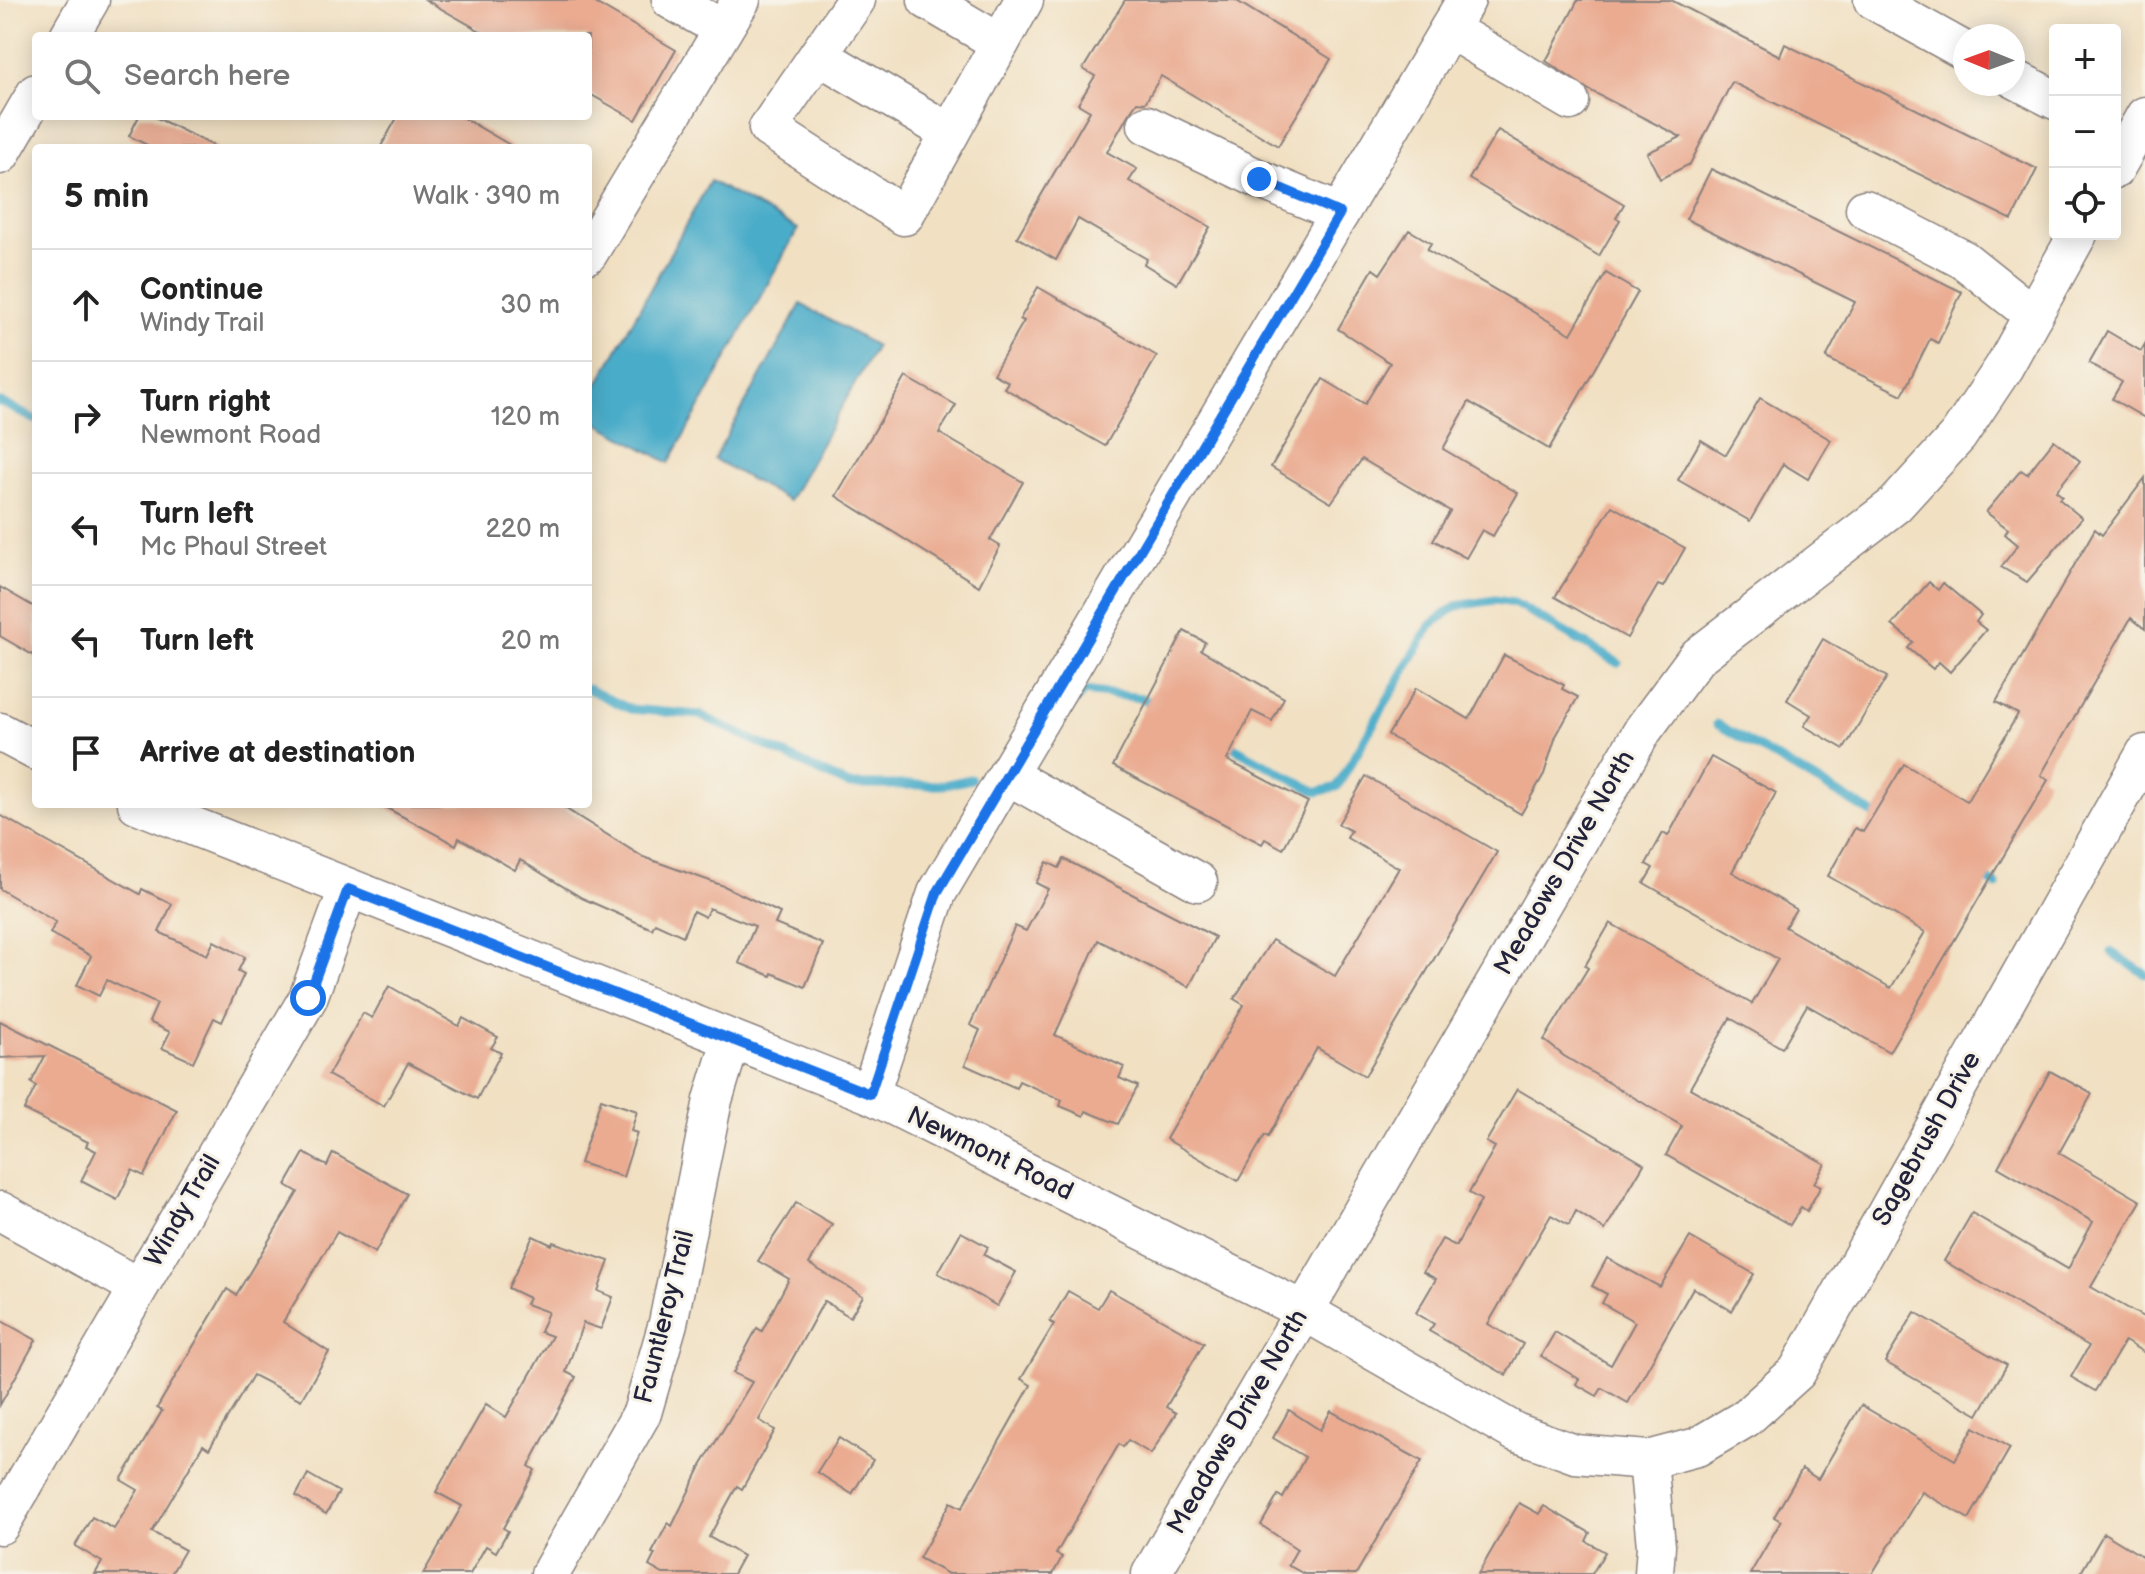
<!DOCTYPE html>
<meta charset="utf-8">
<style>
body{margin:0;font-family:"Balsamiq Sans",sans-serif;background:#f2f2f2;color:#222}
.controls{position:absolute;right:24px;top:24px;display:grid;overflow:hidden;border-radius:8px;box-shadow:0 4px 20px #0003}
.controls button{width:72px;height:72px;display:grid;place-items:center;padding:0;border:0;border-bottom:2px solid #e0e0e0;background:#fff;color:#222;font:40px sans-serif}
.compass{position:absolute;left:1953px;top:24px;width:72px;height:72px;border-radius:50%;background:#fff;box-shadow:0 4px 20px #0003;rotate:271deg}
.stop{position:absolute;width:24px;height:24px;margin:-18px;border:6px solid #1a73e8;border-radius:50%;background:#fff}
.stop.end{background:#1a73e8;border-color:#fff;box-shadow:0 2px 8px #0008}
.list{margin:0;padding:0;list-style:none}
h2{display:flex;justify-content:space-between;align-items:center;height:104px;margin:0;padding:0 32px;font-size:34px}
h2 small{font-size:26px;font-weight:400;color:#767676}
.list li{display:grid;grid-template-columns:52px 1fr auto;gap:24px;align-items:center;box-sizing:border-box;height:112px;padding:0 32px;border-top:2px solid #e0e0e0}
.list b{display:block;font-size:30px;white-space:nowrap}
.list p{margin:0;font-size:26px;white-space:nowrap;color:#767676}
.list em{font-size:26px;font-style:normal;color:#767676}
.icon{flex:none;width:44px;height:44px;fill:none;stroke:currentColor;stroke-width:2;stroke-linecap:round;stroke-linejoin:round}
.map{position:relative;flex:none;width:2145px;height:1574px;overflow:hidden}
.search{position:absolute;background:#fff;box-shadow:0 4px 20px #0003;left:32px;top:32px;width:560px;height:88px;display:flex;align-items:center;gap:20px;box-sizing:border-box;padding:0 28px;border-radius:8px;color:#767676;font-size:30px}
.panel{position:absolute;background:#fff;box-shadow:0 4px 20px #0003;left:32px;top:144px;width:560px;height:664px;border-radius:8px}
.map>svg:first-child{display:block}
.water{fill:#4aacc9;stroke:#366782;stroke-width:2}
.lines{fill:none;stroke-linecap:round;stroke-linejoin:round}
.stream{stroke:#4aacc9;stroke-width:9}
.building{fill:#eaab91}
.minor-casing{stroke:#8a817e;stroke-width:41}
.minor{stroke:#fff;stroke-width:38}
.route{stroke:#1a73e8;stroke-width:10}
.labels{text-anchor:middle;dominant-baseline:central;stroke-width:6;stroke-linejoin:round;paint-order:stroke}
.street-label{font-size:26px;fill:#22223b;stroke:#f7f3e8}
</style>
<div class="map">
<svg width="2145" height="1574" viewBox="0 0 2145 1574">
<rect width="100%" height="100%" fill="#f7f3e8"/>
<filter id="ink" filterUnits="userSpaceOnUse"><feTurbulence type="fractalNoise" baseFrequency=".0125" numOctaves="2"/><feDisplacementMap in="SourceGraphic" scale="16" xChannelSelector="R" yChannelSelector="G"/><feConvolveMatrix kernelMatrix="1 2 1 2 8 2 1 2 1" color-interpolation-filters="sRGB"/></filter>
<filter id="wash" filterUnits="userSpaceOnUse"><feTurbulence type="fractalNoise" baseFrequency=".006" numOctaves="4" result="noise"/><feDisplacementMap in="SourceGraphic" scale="32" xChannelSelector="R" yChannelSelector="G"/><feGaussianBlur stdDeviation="1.8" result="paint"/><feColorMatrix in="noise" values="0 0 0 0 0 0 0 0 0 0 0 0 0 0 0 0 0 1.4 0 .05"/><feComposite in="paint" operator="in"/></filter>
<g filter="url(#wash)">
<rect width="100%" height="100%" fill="#f1e0c2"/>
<g class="water">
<path d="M710,181L798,229L669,463L588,418V402Z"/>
<path d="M801,304L876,346L789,501L714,459Z"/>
</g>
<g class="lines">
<g class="stream">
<path d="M0,402L36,420"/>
<path d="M588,689L630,709L700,715L849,785H943L971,779"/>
<path d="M1062,716L1084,691L1142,698L1158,706"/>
<path d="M1717,724L1884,820"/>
<path d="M1224,742L1317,792L1337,787L1430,626L1456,606L1495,600L1514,603L1618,663"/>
<path d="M1979,876L1996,885"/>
<path d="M2111,952L2145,974"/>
</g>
</g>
<g id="blocks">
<g class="building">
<path d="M426,0H590L676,50L636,120L588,93V36H489Z"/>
<path d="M1125,0H1235L1331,59L1278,146L1161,76L1145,103L1137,102L1128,115L1107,152L1137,169L1129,181L1210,227L1177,284L1144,264L1147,259L1078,219L1056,260L1017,237L1090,111L1078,104L1095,76L1083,69Z"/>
<path d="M1578,0H1671L1780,56L1785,44L2037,169L2012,220L1732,82L1690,164L1660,179L1647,153L1681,137L1589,90L1546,61Z"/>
<path d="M139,116H153L218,148H153L129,136Z"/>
<path d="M398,116H460L515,148H380Z"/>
<path d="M1498,130L1624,204L1616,218L1620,220L1599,256L1469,179Z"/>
<path d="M1711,169L1962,292L1938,343L1930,339L1902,395L1826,358L1855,302L1686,219Z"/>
<path d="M1409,230L1431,243L1427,250L1571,334L1606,273L1638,292L1549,449L1469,402L1443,449L1518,493L1493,536L1482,530L1466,558L1433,540L1450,511L1362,459L1331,503L1271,467L1323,379L1365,404L1390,363L1338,329L1373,269L1380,274Z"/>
<path d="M1038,287L1157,356L1105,446L1004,388L1008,382L993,374L1024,321L1020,319Z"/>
<path d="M2107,331L2141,351L2145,344V418L2112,399L2122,382L2089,363Z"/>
<path d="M906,377L956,405L939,433L1023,482L990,540L1000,546L979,586L836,496Z"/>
<path d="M1760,398L1831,440L1808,479L1783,464L1750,521L1678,480L1701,440L1726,455Z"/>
<path d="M2054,440L2080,461L2056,491L2062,496L2059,499L2082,518L2027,582L2001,567L2018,545L2005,534L2008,529L1986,512L2021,470L2027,474Z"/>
<path d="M2145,478V629L2131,618L2041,775L2048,780L1889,1052L1807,1005L1782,1048L1730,1018L1690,1088L1825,1164L1814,1183L1821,1186L1807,1211L1801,1207L1790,1225L1666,1155L1682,1126L1564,1056L1544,1040L1588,968L1585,966L1610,923L1752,1004L1778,959L1644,883L1653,868L1646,864L1663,833L1668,836L1711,757L1776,793L1732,872L1796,909L1785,927L1891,988L1925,932L1828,876L1855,828L1863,832L1904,764L1967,801L2018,714L1996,702L2095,529L2102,535Z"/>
<path d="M1612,506L1685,548L1663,587L1658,585L1627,638L1555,597Z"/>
<path d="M1929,582L1938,590L1943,583L1981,615L1976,622L1986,630L1950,672L1939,662L1933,669L1908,648L1913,642L1892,625Z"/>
<path d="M0,587L36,608V657L0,636Z"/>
<path d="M1184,631L1205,642L1201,650L1284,698L1272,721L1252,711L1227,760L1308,802L1283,849L1265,839L1262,844L1113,766Z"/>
<path d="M1823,639L1887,677L1844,749L1804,726L1811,715L1787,700Z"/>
<path d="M1504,655L1564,685L1562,689L1578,697L1556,736L1544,774L1521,814L1388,735L1416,688L1469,719Z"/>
<path d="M1366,776L1497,852L1365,1076L1317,1048L1268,1137L1265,1135L1238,1181L1166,1139L1244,1005L1234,999L1272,940L1335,976L1399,868L1347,838L1351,831L1338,824Z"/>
<path d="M379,804H558L643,857L724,886L780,913L775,924L823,944L805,987L772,973L771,976L739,963L755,926L709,908L705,917L693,911L683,936L655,923L652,929L582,898L520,860L515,870L459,838L456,845Z"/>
<path d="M0,815L140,894L142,889L172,904L159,932L207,955L214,941L245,957L238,971L244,974L222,1022L214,1018L193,1062L162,1048L170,1032L149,1022L157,1004L107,980L99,996L77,985L91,956L50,933L56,922L0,889Z"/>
<path d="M1064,859L1215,937L1189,987L1098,940L1055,1035L1124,1067L1119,1078L1138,1086L1118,1124L1086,1111L1084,1116L1060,1106L1062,1100L1019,1081L1016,1088L965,1065L980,1030L970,1025L1015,926L1026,931L1048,889L1036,883L1047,862L1059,868Z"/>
<path d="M389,986L459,1026L463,1018L498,1037L491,1048L501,1053L477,1099L408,1063L384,1106L328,1075L363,1013L372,1018Z"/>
<path d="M0,1021L177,1110L144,1176L132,1170L117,1200L81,1181L96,1151L86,1146L88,1142L24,1110L36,1086L31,1083L45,1056L0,1058Z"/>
<path d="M2050,1071L2092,1094L2059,1153L2141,1201L2091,1287L2145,1318V1353L2125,1341L2095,1391L2071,1377L2089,1346L1944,1261L1972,1213L2068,1269L2093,1222L1998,1167Z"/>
<path d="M1517,1089L1644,1164L1605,1230L1576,1211L1569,1225L1551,1215L1488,1324L1523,1344L1506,1375L1429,1331L1434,1324L1416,1313L1436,1279L1423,1272L1442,1239L1456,1246L1481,1200L1469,1193L1495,1147L1486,1142Z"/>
<path d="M601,1099L637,1111L631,1131L637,1133L623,1177L580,1163Z"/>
<path d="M304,1153L327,1166L333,1153L407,1194L375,1253L337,1232L283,1322L329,1352L301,1400L253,1375L209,1449L203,1445L152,1532L185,1550L171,1574H95L102,1562L75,1546L92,1517L114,1529L138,1490L121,1480L162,1411L157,1408L227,1289L236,1295L298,1192L286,1185Z"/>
<path d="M796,1203L832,1224L809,1264L863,1296L850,1317L824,1301L759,1420L775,1430L742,1489L737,1486L709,1537L743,1556L733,1574H663L649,1566L655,1554L652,1553L668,1523L672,1526L701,1466L752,1382L733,1373L757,1328L762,1331L789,1279L758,1261Z"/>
<path d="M961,1232L988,1247L984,1255L1016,1272L997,1306L938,1273Z"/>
<path d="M533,1236L552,1245L553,1242L609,1261L598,1291L613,1297L601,1329L583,1323L566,1372L576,1377L529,1466L535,1470L503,1528L508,1531L496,1552L486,1546L470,1574H423L462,1506L436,1492L486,1404L506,1417L552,1336L540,1332L548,1312L526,1304L529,1298L508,1288Z"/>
<path d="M1690,1237L1754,1274L1732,1311L1693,1288L1628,1403L1602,1388L1597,1396L1576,1384L1579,1379L1541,1356L1555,1332L1611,1365L1635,1322L1602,1303L1607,1294L1592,1286L1607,1258L1660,1287Z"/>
<path d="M1109,1290L1204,1343L1166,1407L1176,1413L1151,1454L1128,1440L1123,1447L1119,1444L1056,1554L1062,1557L1053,1574H948L919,1558L951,1502L962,1508L1031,1385L1021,1379L1054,1324L1050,1322L1068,1291L1098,1308Z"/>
<path d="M1915,1312L2007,1365L1978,1415L1885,1362Z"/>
<path d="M0,1320L36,1340L0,1405Z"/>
<path d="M1861,1405L1955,1460L1974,1427L2010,1448L1969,1519L1922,1492L1872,1574H1750L1781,1521L1774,1517L1802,1469L1818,1479Z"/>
<path d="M1289,1410L1320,1430L1331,1411L1422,1461L1356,1574H1304L1288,1565L1297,1549L1261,1525L1278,1495L1283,1498L1305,1457L1273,1438Z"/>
<path d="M839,1438L873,1460L852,1494L817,1472Z"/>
<path d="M308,1474L339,1492L326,1514L296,1496Z"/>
<path d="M1519,1503L1539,1514L1544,1506L1590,1533L1586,1541L1605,1552L1592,1574H1478Z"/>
<path d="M2104,1533L2145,1558V1574H2080Z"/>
</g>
</g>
</g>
<g filter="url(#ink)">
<use href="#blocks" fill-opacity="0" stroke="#8a817e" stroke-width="2"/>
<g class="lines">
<defs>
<g id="minor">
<path d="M671,0L723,29"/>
<path d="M856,0L768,128L904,216L1024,0"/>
<path d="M927,0L1000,43"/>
<path d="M1873,0L1965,51"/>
<path d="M1449,29L1570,101"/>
<path d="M69,36L90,0"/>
<path d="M818,55L950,133"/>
<path d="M2013,78L2055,100"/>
<path d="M1147,125L1259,179L1340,213"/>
<path d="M0,155L36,93"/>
<path d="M2115,169L2145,116"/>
<path d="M1865,209L1964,260L2033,315"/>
<path d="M588,254L741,0"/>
<path d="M0,732L36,751"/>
<path d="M1007,775L1198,882"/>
<path d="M137,804L870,1094L1302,1310L1515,1432L1575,1454L1648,1460L1697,1447L1746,1418L1797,1372L2145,754"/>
<path d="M870,1094L937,893L1466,0"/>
<path d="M0,1211L138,1287"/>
<path d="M1648,1460L1656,1546L1654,1574"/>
<path d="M0,1525L308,998L348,889"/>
<path d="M550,1574L642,1413L668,1323L713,1100L731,1041"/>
<path d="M1151,1574L1643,730L1697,657L1895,505L1958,436L2004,367L2078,234"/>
</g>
</defs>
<use href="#minor" class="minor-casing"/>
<use href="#minor" class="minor"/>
</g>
</g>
<g class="lines" filter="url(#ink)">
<path class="route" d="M308,998L348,889L870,1094L937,893L1340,213L1259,179"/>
</g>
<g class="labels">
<g class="street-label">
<text transform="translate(1565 863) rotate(-60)">Meadows Drive North</text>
<text transform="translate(1927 1139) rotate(-61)">Sagebrush Drive</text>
<text transform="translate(990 1154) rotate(26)">Newmont Road</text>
<text transform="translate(183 1211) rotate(-60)">Windy Trail</text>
<text transform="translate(665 1317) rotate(-76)">Fauntleroy Trail</text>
<text transform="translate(1238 1422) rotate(-60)">Meadows Drive North</text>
</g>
</g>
</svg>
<div class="controls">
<button>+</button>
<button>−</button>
<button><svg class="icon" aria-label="locate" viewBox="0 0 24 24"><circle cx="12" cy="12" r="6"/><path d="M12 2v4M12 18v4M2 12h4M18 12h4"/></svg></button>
</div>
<svg class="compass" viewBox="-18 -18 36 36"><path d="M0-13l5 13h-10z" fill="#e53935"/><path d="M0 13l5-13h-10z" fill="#767676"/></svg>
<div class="stop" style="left:308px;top:998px"></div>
<div class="stop end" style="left:1259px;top:179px"></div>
<div class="search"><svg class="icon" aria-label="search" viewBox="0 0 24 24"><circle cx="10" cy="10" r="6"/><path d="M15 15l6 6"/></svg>Search here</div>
<section class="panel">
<h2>5 min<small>Walk · 390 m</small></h2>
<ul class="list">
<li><svg class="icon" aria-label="ahead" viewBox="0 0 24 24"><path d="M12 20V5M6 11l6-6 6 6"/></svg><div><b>Continue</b><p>Windy Trail</p></div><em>30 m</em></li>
<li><svg class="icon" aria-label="right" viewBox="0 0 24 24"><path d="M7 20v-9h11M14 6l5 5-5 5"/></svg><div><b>Turn right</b><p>Newmont Road</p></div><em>120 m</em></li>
<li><svg class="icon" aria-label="left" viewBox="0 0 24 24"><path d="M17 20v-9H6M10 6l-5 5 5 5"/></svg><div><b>Turn left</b><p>Mc Phaul Street</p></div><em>220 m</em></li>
<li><svg class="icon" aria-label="left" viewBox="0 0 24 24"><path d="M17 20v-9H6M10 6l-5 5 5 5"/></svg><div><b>Turn left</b></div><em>20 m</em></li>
<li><svg class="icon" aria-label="arrive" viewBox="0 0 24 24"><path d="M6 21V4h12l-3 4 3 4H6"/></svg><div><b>Arrive at destination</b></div></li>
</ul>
</section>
</div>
